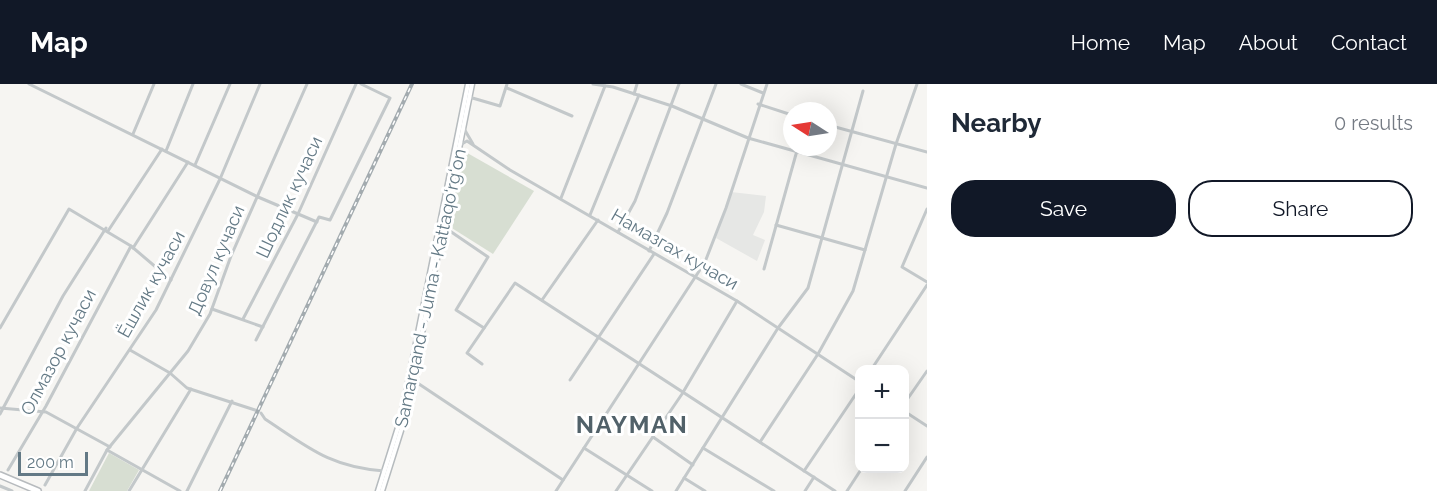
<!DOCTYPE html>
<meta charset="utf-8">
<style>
body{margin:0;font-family:Raleway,sans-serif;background:#f2f2f3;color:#1f2937}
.controls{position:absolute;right:18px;bottom:18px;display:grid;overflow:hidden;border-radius:12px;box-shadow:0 6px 24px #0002}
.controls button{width:54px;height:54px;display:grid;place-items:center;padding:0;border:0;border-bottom:2px solid #e0e1e3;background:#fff;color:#1f2937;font:30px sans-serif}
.compass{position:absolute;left:783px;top:18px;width:54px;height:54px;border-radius:50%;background:#fff;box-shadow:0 6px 24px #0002;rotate:282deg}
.scale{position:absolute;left:18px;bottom:15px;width:70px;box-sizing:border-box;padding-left:6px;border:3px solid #637985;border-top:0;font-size:16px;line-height:21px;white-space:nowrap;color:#637985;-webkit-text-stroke:4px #fff;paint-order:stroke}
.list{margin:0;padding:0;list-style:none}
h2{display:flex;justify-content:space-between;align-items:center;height:78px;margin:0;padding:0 24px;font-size:26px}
h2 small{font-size:20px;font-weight:400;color:#747a83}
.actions{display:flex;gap:12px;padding:18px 24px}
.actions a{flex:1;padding:14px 0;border:2px solid #111827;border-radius:24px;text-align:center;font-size:21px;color:#111827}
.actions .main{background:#111827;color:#fff}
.map{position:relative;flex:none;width:927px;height:407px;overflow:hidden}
header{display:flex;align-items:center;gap:36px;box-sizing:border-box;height:84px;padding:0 30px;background:#111827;color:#fff}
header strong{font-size:28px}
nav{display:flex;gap:33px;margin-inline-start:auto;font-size:21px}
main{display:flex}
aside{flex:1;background:#fff}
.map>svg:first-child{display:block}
.built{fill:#e6e7e5}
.green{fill:#d7ded2}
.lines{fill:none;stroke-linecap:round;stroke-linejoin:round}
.major-casing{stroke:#b6bbbe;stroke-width:7}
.highway-casing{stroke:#b7bbbe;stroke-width:8}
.minor{stroke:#c3c8ca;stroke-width:3}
.major{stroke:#fff;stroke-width:4}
.highway{stroke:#fff;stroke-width:5}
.rail-casing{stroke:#a3abaf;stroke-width:4}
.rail{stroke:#fff;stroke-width:1.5;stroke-dasharray:4.5;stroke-linecap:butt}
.labels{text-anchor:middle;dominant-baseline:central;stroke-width:6;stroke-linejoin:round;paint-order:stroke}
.street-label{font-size:18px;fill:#637985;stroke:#fff}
.district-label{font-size:24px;font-weight:bold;letter-spacing:1.5px;fill:#516169;stroke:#fff}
</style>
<header>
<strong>Map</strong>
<nav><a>Home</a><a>Map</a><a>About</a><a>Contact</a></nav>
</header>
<main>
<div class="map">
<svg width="927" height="407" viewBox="0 0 927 407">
<rect width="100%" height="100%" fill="#f6f5f2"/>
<path class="built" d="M731,108L766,112L764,128L753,151L765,156L757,177L716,154Z"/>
<g class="green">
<path d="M462,66L534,107L493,170L447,141Z"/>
<path d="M109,369L139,386L127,407H89Z"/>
</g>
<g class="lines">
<defs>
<g id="major">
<path d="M378,407L401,334L468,0"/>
<path d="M382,407L405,334L472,0"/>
</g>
<path id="highway" d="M0,391L38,407"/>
</defs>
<use href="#major" class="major-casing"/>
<use href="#highway" class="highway-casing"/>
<g class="minor">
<path d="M29,0L258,113L317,138"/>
<path d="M593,0L613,3L672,22L748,54L927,104"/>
<path d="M741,0L763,9"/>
<path d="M507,4L572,32"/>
<path d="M634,10L637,0"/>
<path d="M469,13L500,22L507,0"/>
<path d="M758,20L792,31"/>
<path d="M828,41L927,68"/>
<path d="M463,43L473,60"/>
<path d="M133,50L154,0"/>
<path d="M460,61L467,57L510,86L737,217L860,298"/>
<path d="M166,67L193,0"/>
<path d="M195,81L230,0"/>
<path d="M561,114L605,2"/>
<path d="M927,125L902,183L927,198"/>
<path d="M590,131L639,11"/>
<path d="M776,141L865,166"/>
<path d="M444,143L488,173L456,226L484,244"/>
<path d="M108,147L162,65"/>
<path d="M618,148L635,117L679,0"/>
<path d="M133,164L188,78"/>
<path d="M649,167L667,129L716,0"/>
<path d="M764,185L798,63"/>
<path d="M542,216L598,136"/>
<path d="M212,225L263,243"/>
<path d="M243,235L298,130L356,0"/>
<path d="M0,244L69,125L131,162L171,196"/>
<path d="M256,256L319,133L330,136L390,14L361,0"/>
<path d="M130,266L170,289L187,304L255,326"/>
<path d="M482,280L467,269L515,199L835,407"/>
<path d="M871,286L927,201"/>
<path d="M413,296L563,396"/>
<path d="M570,296L654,170"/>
<path d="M904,320L927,287"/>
<path d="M0,324L46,328L110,363"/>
<path d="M904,327L927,342"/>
<path d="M261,329L265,335C309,364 330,383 384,387"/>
<path d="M0,330L63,212L106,144"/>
<path d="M653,353L693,381"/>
<path d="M760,358L818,270L853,207L896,60L917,0"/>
<path d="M584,364L652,407"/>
<path d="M703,364L774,407"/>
<path d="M107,366L180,407"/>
<path d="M8,386L46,322L131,162"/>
<path d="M804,387L860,304"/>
<path d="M684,394L705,407"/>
<path d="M45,401L77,344L156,226L220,95L260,0"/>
<path d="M0,402L12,407"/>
<path d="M85,407L107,366L188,267L210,230L231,172L307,0"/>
<path d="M129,407L191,305"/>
<path d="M187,407L232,317"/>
<path d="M556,407L705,178L726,124L767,0"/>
<path d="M616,407L682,310L737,217"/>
<path d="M676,407L778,244L808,204L863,7"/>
<path d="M805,407L814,393"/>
<path d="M847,407L862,384"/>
<path d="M905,407L927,373"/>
</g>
<use href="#major" class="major"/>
<use href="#highway" class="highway"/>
<defs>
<path id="rail" d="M220,407L412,0"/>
</defs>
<use href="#rail" class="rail-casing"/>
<use href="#rail" class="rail"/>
</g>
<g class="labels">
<g class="street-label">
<text transform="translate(289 113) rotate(-65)">Шодлик кучаси</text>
<text transform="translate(675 165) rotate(30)">Намазгах кучаси</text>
<text transform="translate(216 176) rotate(-67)">Довул кучаси</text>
<text transform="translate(151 200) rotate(-61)">Ёшлик кучаси</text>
<text transform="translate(430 204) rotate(-78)">Samarqand - Juma - Kattaqo‘rg‘on</text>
<text transform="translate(58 268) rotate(-62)">Олмазор кучаси</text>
</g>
<g class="district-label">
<text x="632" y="340">NAYMAN</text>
</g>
</g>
</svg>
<div class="controls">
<button>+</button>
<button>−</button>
</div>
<svg class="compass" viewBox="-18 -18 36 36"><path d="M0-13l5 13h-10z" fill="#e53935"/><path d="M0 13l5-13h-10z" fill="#747a83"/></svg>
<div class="scale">200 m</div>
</div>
<aside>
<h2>Nearby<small>0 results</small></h2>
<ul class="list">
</ul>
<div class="actions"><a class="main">Save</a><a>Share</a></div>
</aside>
</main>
